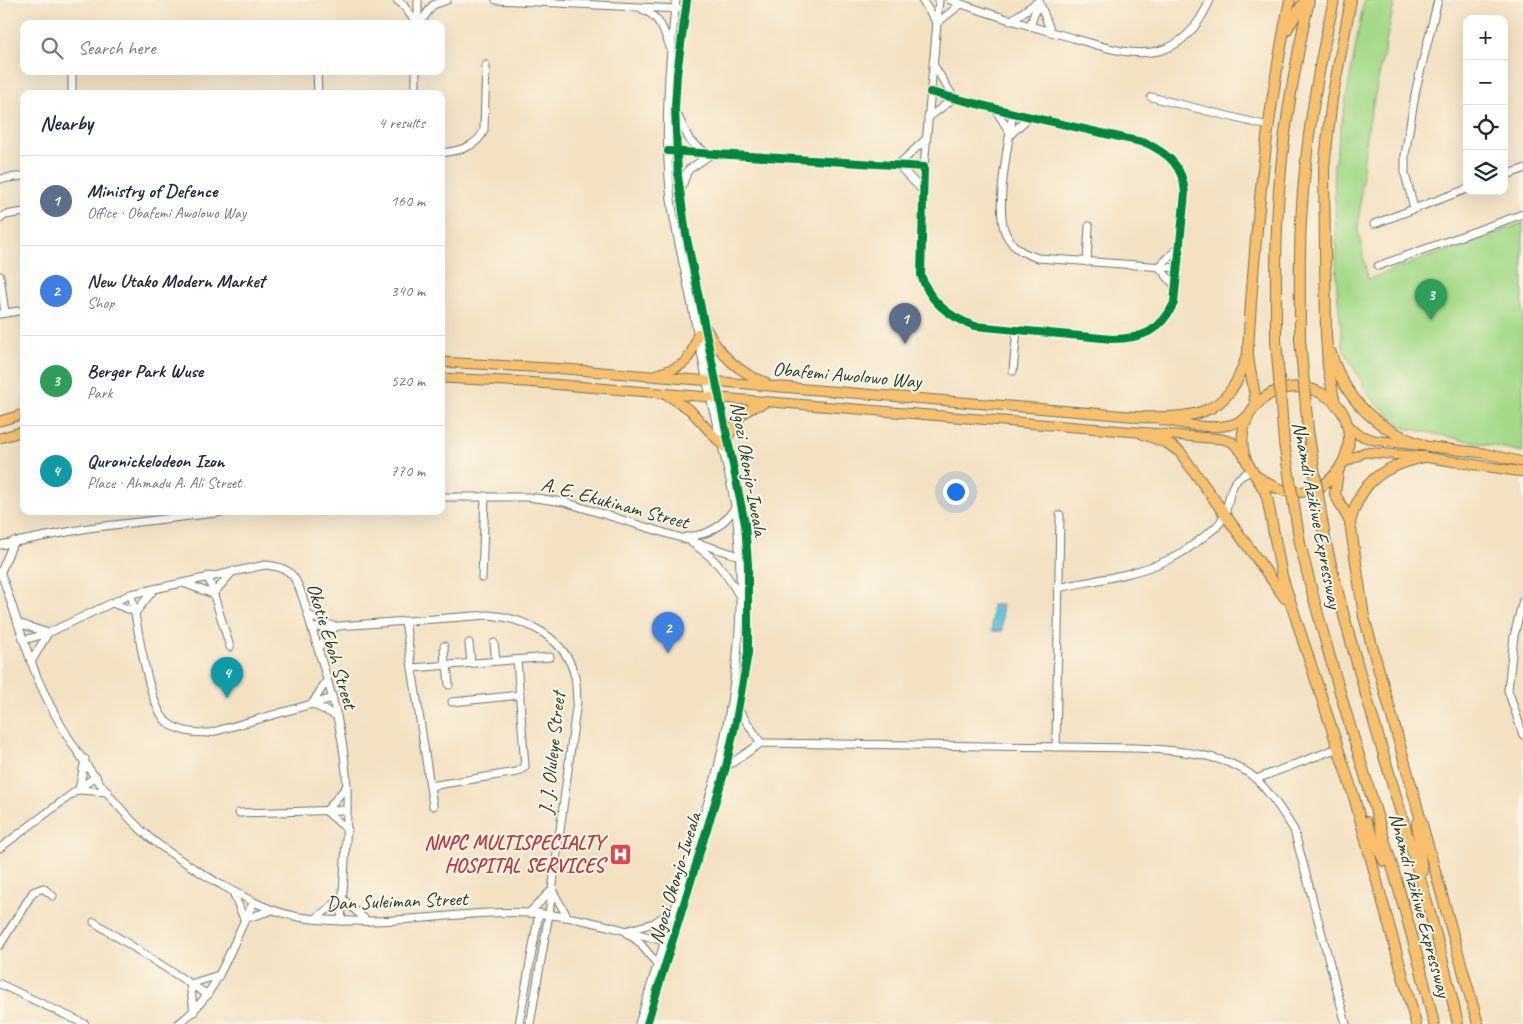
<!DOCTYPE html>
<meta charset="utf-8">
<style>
body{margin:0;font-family:Caveat,sans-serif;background:#f2f2f3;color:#1f2937}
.controls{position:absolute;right:15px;top:15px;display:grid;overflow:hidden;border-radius:10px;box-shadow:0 5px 20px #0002}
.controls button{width:45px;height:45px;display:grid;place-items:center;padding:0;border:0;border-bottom:1px solid #e0e1e3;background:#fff;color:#1f2937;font:25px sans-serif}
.you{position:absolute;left:955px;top:491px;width:18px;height:18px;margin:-12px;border:4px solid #fff;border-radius:50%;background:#1a73e8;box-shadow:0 0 0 8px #1a73e833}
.badge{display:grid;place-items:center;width:32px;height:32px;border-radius:50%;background:#d1495b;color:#fff;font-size:16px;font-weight:700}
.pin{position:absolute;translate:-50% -41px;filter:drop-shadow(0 1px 2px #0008)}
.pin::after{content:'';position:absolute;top:26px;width:18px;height:15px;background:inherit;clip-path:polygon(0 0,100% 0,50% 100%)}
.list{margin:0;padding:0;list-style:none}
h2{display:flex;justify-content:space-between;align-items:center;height:65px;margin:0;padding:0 20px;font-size:21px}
h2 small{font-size:16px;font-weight:400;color:#747a83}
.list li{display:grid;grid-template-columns:32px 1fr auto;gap:15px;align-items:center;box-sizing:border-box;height:90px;padding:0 20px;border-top:1px solid #e0e1e3}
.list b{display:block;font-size:19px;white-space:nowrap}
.list p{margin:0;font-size:16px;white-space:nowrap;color:#747a83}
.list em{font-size:16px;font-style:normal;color:#747a83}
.icon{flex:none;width:28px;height:28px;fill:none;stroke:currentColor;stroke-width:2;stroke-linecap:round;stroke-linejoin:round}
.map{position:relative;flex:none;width:1523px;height:1024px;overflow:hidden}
.search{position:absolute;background:#fff;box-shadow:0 5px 20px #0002;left:20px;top:20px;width:425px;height:55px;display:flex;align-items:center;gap:12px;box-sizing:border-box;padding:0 18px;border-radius:10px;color:#747a83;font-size:19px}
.panel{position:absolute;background:#fff;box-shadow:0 5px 20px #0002;left:20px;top:90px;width:425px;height:425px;border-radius:10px}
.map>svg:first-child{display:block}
.green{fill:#a4d989;stroke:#628b5e}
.water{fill:#5dbddc;stroke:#3e7d88}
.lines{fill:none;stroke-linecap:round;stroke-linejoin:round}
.minor-casing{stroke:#697666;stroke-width:9}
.major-casing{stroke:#697666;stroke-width:11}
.highway-casing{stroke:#697666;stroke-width:12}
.minor{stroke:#fff;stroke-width:7}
.major{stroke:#f8bf6c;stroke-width:9}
.highway{stroke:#f8bf6c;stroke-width:10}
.highway-bridge-casing{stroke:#697666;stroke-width:12;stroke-linecap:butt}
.highway-bridge{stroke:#f8bf6c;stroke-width:10}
.cycleway-casing{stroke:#fcf5e5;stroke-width:11}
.cycleway{stroke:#00873e;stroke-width:8}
.labels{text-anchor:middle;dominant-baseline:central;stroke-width:4;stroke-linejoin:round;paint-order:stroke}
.street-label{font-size:20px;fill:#1f3d34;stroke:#fcf5e5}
.health-label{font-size:20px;font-weight:bold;fill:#be3a42;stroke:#fcf5e5;text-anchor:end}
</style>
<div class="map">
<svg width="1523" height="1024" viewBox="0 0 1523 1024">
<rect width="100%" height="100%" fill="#fcf5e5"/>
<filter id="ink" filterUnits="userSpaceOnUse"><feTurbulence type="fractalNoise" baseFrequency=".02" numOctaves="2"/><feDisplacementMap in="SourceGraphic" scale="10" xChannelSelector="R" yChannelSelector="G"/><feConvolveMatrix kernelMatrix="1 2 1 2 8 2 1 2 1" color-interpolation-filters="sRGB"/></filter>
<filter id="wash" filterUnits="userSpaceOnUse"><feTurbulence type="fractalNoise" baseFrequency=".0096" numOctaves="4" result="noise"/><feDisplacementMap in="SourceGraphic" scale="20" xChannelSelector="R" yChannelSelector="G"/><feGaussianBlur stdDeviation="1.12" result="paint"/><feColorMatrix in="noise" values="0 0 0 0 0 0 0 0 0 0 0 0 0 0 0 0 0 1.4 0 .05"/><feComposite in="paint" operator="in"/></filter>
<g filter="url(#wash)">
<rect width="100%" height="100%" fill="#f3e1c2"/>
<path class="green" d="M1364,0H1395L1366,137L1358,230L1368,279L1523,223V452L1405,428L1371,399L1343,349L1337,290L1334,165Z"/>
<rect class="water" x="992" y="605" width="10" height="26"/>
</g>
<g filter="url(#ink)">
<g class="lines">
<defs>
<g id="minor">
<path d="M397,0L404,6L417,24"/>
<path d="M496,0L678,9"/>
<path d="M922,0L937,23L961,4"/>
<path d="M950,0C990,14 1031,27 1073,38C1101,46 1129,57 1158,51C1184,45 1200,23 1210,0"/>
<path d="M642,9C659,16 664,30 670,47"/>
<path d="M1010,21L1039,1L1051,32"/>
<path d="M418,24V0"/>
<path d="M419,24L433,5L447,0"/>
<path d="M1030,26L1039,1"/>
<path d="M72,71V94"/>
<path d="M317,71L318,94"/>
<path d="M416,94V71"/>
<path d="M1151,97L1268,126"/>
<path d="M995,109L1011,134L1029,117"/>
<path d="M1013,113C1009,141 993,214 1007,236C1014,249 1025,254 1038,258L1178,268"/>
<path d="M678,116L690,141L705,152"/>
<path d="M928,118L954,98L933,64"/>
<path d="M668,151L924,167L921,275C929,301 949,317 975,326L1112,339C1142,339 1161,331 1174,303L1185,193C1183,166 1169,154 1146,143L1013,113L930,92"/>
<path d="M441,153C458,151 478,147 484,130L486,65"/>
<path d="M924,167L939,0"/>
<path d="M1504,176L1523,169"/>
<path d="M0,179L24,176"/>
<path d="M681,189L688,170L710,155"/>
<path d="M923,191L898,165L926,139"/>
<path d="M1414,208L1405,174V155L1416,89L1438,0"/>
<path d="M0,219L5,215L24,212"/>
<path d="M1374,224L1467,189"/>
<path d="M1087,262L1089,226"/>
<path d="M1378,266L1523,214"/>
<path d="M0,276L5,313"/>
<path d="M1176,287L1159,267L1180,246"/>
<path d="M0,314L24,310"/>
<path d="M1013,371L1017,330"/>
<path d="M441,497H528L564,502L743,557"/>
<path d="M686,537C710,535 721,527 735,508"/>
<path d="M692,543C719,561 724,571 741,598"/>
<path d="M0,545L88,528L232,511"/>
<path d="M0,571C14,608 24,647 40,684C63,736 106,799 149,837C169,854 194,868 216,882C240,895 264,909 290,915C311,920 333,921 354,921C413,923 471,910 529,913C576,915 623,930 667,942"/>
<path d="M0,574L14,541"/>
<path d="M208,576L230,647"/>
<path d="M482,578L485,496"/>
<path d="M183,583L213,594L233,571"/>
<path d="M1058,588C1095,580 1136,575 1170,559C1186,552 1201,539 1215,528C1236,510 1220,481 1252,471"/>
<path d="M131,594C138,623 147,706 168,723C180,732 194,733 209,733L333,698"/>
<path d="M1523,600L1514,636L1508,690L1523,735"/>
<path d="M112,603L136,612L154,589"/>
<path d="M308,615L335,627L318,648"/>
<path d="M405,621L433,806"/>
<path d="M18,623L48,633L31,662"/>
<path d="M312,628L488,615C525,618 566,637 575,677C577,685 576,693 577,701L549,914L530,1024"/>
<path d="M24,640L48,633L131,594L265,565C274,566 283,567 290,573C300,581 308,615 312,629C328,681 345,733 347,788C348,832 344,876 341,921"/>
<path d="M469,643L471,663"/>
<path d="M494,643L496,661"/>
<path d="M444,646L445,666"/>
<path d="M447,665L449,685"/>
<path d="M412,668L550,657"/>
<path d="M327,680L312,704L337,716"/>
<path d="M452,702L520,695"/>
<path d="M738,709L761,743"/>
<path d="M1056,747L1060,515"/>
<path d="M85,759L79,790L108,792"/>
<path d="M726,767L761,743L1136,748C1173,750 1229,753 1257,780C1272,795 1283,812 1294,830L1346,1024"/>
<path d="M1256,779L1338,748"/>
<path d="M347,786L326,811L348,830"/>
<path d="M430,786L517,772L525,767L517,660"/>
<path d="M239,813L347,810"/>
<path d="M0,848L96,776"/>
<path d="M233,892L244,919L273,910"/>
<path d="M529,913L552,890L567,916"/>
<path d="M315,919L342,898L367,921"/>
<path d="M94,922L208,995"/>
<path d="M625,931L654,923L675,909"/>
<path d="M628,934L638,941L658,965"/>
<path d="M0,945L33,892L43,888L53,896"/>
<path d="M0,984L85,1024"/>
<path d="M194,1012L190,984L219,975"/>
<path d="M178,1024C220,994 230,945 254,902"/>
<path d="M519,1024L539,913"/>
<path d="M639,1024L715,779C737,693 746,609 737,520C732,478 719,438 710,396C702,360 696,324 688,287C682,255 673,223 670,190C664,127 669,62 676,0"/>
<path d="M647,1024L726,767L736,721L748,653V564L745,524L686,234L678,176L675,108L677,74L687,0"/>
</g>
<g id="major">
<path d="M706,328C719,354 737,372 765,382"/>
<path d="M441,362L566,369L1141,417"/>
<path d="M656,374C685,367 690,362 698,333"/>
<path d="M441,378L526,382L1222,439L1232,442L1244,455"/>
<path d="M667,395L690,410L724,447"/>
<path d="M1161,420C1187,424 1226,435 1247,416"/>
<path d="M0,421L24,414"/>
<path d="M1347,424L1359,435L1374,440L1483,453L1523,462"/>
<path d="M0,438L24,431"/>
<path d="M728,438C735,420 744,409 763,404"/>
<path d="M1343,463L1365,452L1377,453L1424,457L1523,472"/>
</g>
<g id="highway">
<path d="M1286,31L1305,0"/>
<path d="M1300,339C1300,300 1299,260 1301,221C1305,147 1317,72 1334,0"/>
<path d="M1276,340C1276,283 1275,225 1281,169C1286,112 1297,56 1309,0"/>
<path d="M1331,353C1345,400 1378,430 1423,445"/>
<path d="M1335,404L1328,367L1326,334L1324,168L1332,99L1351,0"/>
<path d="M1255,405C1256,386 1247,368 1248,349C1255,232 1266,115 1290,0"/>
<path d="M1136,417C1190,418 1228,419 1246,358"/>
<path d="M1143,434L1167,443L1180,452L1285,598"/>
<path d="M1338,472L1335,494L1350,522L1364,617L1478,1024"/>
<path d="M1258,477C1330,531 1384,425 1321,393C1280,373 1233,408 1244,454C1248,470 1262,481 1267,497L1282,576L1354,797L1416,1024"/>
<path d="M1350,522C1362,479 1383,467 1424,457"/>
<path d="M1325,539C1362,702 1421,860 1458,1024"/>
<path d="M1300,543C1338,705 1397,862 1434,1024"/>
<path d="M1366,822L1384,861"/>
<path d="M1417,823L1422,871"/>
</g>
</defs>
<use href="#minor" class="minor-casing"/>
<use href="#major" class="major-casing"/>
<use href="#highway" class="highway-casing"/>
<use href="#minor" class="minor"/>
<use href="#major" class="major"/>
<use href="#highway" class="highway"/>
<defs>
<g id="highway-bridge">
<path d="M1300,339L1308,430L1325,539"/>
<path d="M1276,340L1284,443L1300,543"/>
</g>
</defs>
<use href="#highway-bridge" class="highway-bridge-casing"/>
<use href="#highway-bridge" class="highway-bridge"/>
<defs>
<g id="cycleway">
<path d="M668,151L924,167L921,275C929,301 949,317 975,326L1112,339C1142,339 1161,331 1174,303L1185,193C1183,166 1169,154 1146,143L1013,113L930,92"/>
<path d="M647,1024L726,767L736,721L748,653V564L745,524L686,234L678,176L675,108L677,74L687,0"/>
</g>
</defs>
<use href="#cycleway" class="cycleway-casing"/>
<use href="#cycleway" class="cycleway"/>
</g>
</g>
<defs>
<symbol id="hospital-square" viewBox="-11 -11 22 22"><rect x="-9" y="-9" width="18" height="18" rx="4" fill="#e0444e" stroke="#fcf5e5"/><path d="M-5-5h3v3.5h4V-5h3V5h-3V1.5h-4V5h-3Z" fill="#fff"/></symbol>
</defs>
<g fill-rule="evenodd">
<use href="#hospital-square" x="608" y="842" width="25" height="25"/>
</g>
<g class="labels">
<g class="street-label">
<text transform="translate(847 375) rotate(5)">Obafemi Awolowo Way</text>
<text transform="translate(749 469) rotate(80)">Ngozi Okonjo-Iweala</text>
<text transform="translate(615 503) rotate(15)">A. E. Ekukinam Street</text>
<text transform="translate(1317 515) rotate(79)">Nnamdi Azikiwe Expressway</text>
<text transform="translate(332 646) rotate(73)">Okotie Eboh Street</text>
<text transform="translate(552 753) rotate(-84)">J. J. Oluleye Street</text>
<text transform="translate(675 878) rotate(-73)">Ngozi Okonjo-Iweala</text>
<text transform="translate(397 901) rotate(-2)">Dan Suleiman Street</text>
<text transform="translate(1420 905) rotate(75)">Nnamdi Azikiwe Expressway</text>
</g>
<g class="health-label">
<text x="604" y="842">NNPC MULTISPECIALTY<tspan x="604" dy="23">HOSPITAL SERVICES</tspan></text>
</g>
</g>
</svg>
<div class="controls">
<button>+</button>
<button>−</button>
<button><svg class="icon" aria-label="locate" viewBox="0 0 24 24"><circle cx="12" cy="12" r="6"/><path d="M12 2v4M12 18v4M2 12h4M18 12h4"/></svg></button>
<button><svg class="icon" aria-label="layers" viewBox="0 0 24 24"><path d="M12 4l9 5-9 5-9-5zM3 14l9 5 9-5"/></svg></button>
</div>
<div class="you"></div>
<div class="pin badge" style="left:905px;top:344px;background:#5c6f8a">1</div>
<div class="pin badge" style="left:668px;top:653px;background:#3f7fe0">2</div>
<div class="pin badge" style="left:1431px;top:320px;background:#2e9e5b">3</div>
<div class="pin badge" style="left:227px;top:698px;background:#0f9aa8">4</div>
<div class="search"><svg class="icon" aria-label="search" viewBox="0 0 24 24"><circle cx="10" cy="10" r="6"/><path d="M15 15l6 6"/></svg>Search here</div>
<section class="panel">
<h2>Nearby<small>4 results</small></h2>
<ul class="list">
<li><span class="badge" style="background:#5c6f8a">1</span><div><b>Ministry of Defence</b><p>Office · Obafemi Awolowo Way</p></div><em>160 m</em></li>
<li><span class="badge" style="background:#3f7fe0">2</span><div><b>New Utako Modern Market</b><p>Shop</p></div><em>340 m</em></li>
<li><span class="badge" style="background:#2e9e5b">3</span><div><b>Berger Park Wuse</b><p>Park</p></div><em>520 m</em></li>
<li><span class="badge" style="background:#0f9aa8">4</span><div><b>Quronickelodeon Izon</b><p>Place · Ahmadu A. Ali Street</p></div><em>770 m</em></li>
</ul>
</section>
</div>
